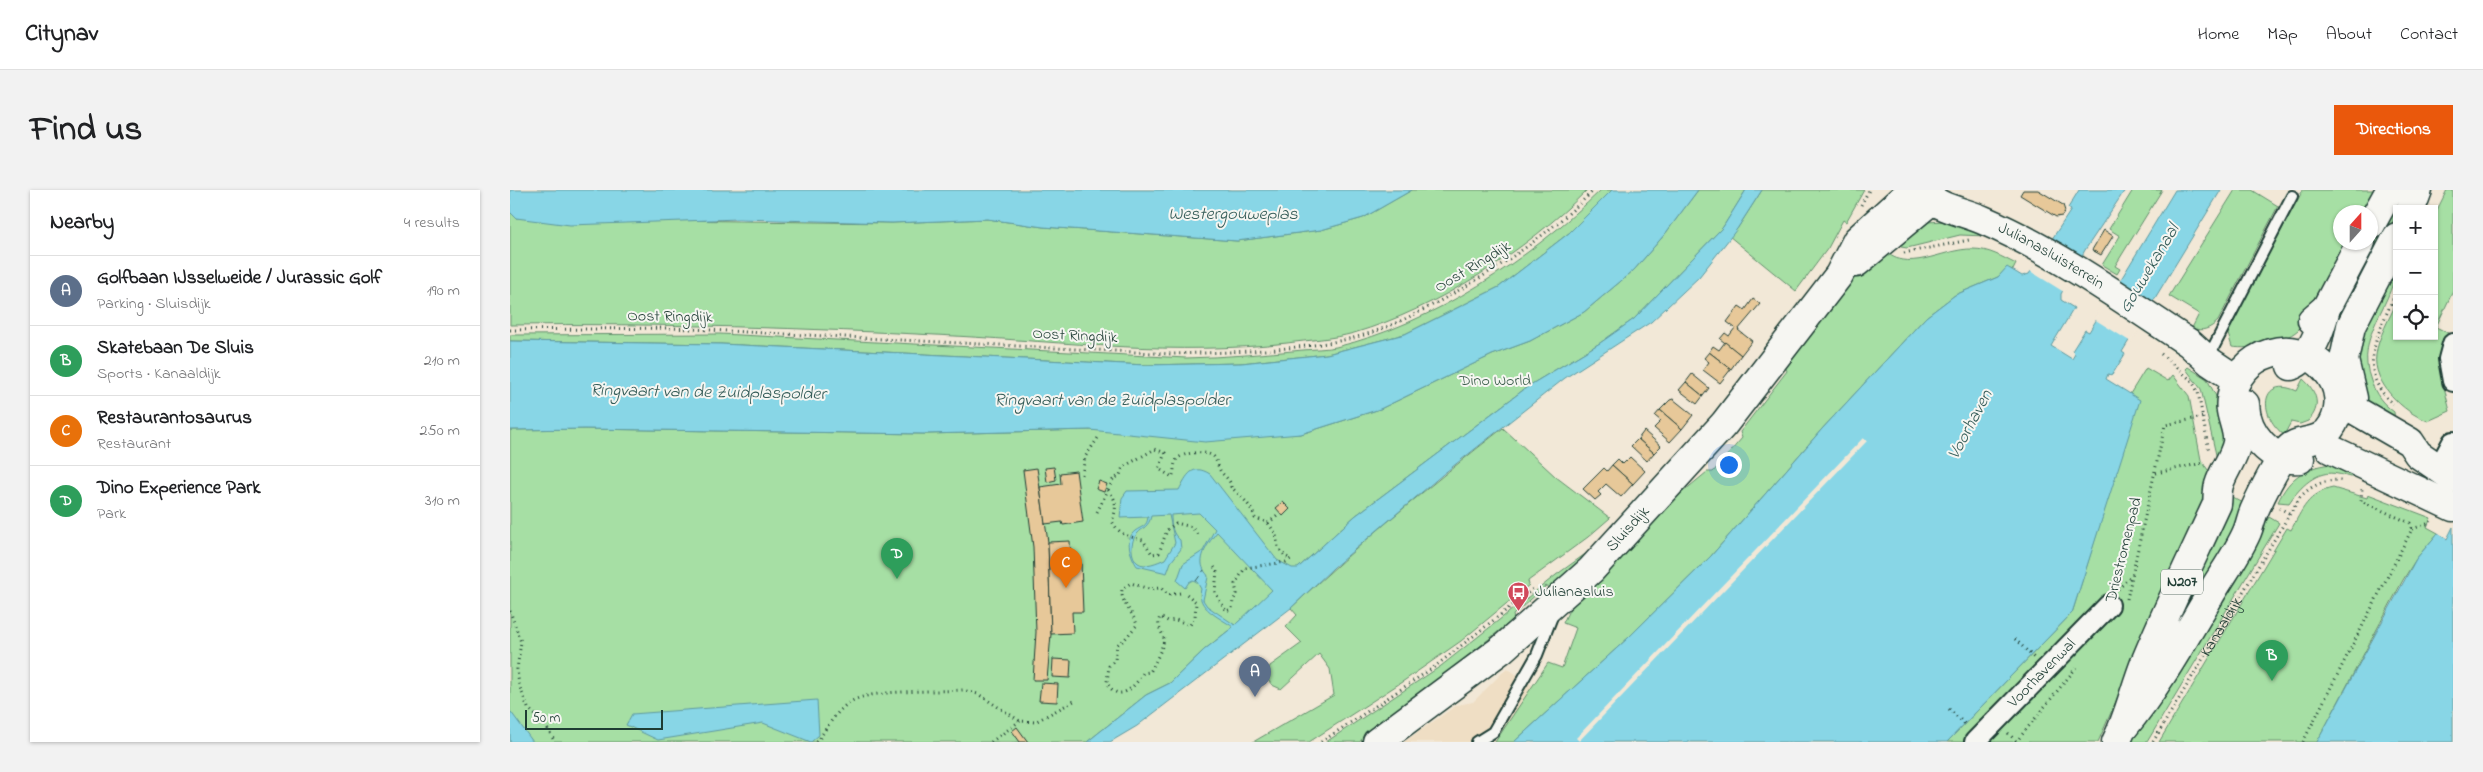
<!DOCTYPE html>
<meta charset="utf-8">
<style>
body{margin:0;font-family:"Indie Flower",sans-serif;background:#f2f2f2;color:#202124}
.controls{position:absolute;right:15px;top:15px;display:grid;overflow:hidden;border-radius:0px;box-shadow:0 1px 4px #0004}
.controls button{width:45px;height:45px;display:grid;place-items:center;padding:0;border:0;border-bottom:1px solid #e0e0e0;background:#fff;color:#202124;font:25px sans-serif}
.compass{position:absolute;left:1823px;top:15px;width:45px;height:45px;border-radius:50%;background:#fff;box-shadow:0 1px 4px #0004;rotate:21deg}
.scale{position:absolute;left:15px;bottom:12px;width:138px;box-sizing:border-box;padding-left:5px;border:2px solid #1f3d34;border-top:0;font-size:14px;line-height:18px;white-space:nowrap;color:#1f3d34;-webkit-text-stroke:4px #f6f6f2;paint-order:stroke}
.you{position:absolute;left:1218px;top:274px;width:18px;height:18px;margin:-12px;border:4px solid #fff;border-radius:50%;background:#1a73e8;box-shadow:0 0 0 8px #1a73e833}
.badge{display:grid;place-items:center;width:32px;height:32px;border-radius:50%;background:#ea580c;color:#fff;font-size:16px;font-weight:700}
.pin{position:absolute;translate:-50% -41px;filter:drop-shadow(0 1px 2px #0008)}
.pin::after{content:'';position:absolute;top:26px;width:18px;height:15px;background:inherit;clip-path:polygon(0 0,100% 0,50% 100%)}
.list{margin:0;padding:0;list-style:none}
h2{display:flex;justify-content:space-between;align-items:center;height:65px;margin:0;padding:0 20px;font-size:21px}
h2 small{font-size:16px;font-weight:400;color:#757577}
.list li{display:grid;grid-template-columns:32px 1fr auto;gap:15px;align-items:center;box-sizing:border-box;height:70px;padding:0 20px;border-top:1px solid #e0e0e0}
.list b{display:block;font-size:19px;white-space:nowrap}
.list p{margin:0;font-size:16px;white-space:nowrap;color:#757577}
.list em{font-size:16px;font-style:normal;color:#757577}
.icon{flex:none;width:28px;height:28px;fill:none;stroke:currentColor;stroke-width:2;stroke-linecap:round;stroke-linejoin:round}
.map{position:relative;flex:none;width:1943px;height:552px;overflow:hidden;border-radius:0px}
header{display:flex;align-items:center;gap:30px;box-sizing:border-box;height:70px;padding:0 25px;background:#fff;border-bottom:1px solid #e0e0e0}
header strong{font-size:24px}
nav{display:flex;gap:28px;margin-inline-start:auto;font-size:18px}
.intro{display:flex;align-items:center;justify-content:space-between;box-sizing:border-box;height:120px;padding:0 30px}
h1{margin:0;font-size:35px}
.button{padding:12px 22px;border-radius:0px;background:#ea580c;color:#fff;font-size:18px;font-weight:700}
main{display:flex;gap:30px;padding:0 30px}
aside{flex:1;background:#fff;border-radius:0px;box-shadow:0 1px 4px #0004}
.map>svg:first-child{display:block}
.built{fill:#efdec4}
.green{fill:#a6dfa4;stroke:#628e6c}
.water{fill:#88d6e6;stroke:#5e999f;fill-rule:evenodd}
.pier{fill:#f2e8d7}
.lines{fill:none;stroke-linecap:round;stroke-linejoin:round}
.ferry{stroke:#345c58;stroke-width:1;stroke-dasharray:6 5;stroke-linecap:butt}
.building{fill:#e7c899;stroke:#1f3d34}
.lane-casing{stroke:#1f3d34;stroke-width:14}
.street-casing{stroke:#1f3d34;stroke-width:24}
.secondary-casing{stroke:#1f3d34;stroke-width:31}
.primary-casing{stroke:#1f3d34;stroke-width:31}
.path{stroke:#1f3d34;stroke-width:3;stroke-dasharray:1 4;stroke-linecap:butt}
.lane{stroke:#f6f6f2;stroke-width:10}
.street{stroke:#f6f6f2;stroke-width:20}
.secondary{stroke:#f6f6f2;stroke-width:28}
.primary{stroke:#f6f6f2;stroke-width:28}
.labels{text-anchor:middle;dominant-baseline:central;stroke-width:4;stroke-linejoin:round;paint-order:stroke}
.shield{fill:#f6f6f2;stroke:#60746d;stroke-width:1}
.shield-label{font-size:15px;font-weight:bold;fill:#1f3d34}
.street-label{font-size:16px;fill:#1f3d34;stroke:#f6f6f2}
.park-label{font-size:16px;fill:#3a5d4a;stroke:#f6f6f2}
.poi-label{font-size:16px;fill:#1f3d34;stroke:#f6f6f2;text-anchor:start}
.water-label{font-size:18px;font-style:italic;fill:#345c58;stroke:#f6f6f2}
</style>
<header>
<strong>Citynav</strong>
<nav><a>Home</a><a>Map</a><a>About</a><a>Contact</a></nav>
</header>
<div class="intro"><h1>Find us</h1><a class="button">Directions</a></div>
<main>
<aside>
<h2>Nearby<small>4 results</small></h2>
<ul class="list">
<li><span class="badge" style="background:#5c6f8a">A</span><div><b>Golfbaan IJsselweide / Jurassic Golf</b><p>Parking · Sluisdijk</p></div><em>190 m</em></li>
<li><span class="badge" style="background:#2e9e5b">B</span><div><b>Skatebaan De Sluis</b><p>Sports · Kanaaldijk</p></div><em>210 m</em></li>
<li><span class="badge" style="background:#e8710a">C</span><div><b>Restaurantosaurus</b><p>Restaurant</p></div><em>250 m</em></li>
<li><span class="badge" style="background:#2e9e5b">D</span><div><b>Dino Experience Park</b><p>Park</p></div><em>310 m</em></li>
</ul>
</aside>
<div class="map">
<svg width="1943" height="552" viewBox="0 0 1943 552">
<rect width="100%" height="100%" fill="#f2e8d7"/>
<filter id="ink" filterUnits="userSpaceOnUse"><feTurbulence type="fractalNoise" baseFrequency=".02" numOctaves="2"/><feDisplacementMap in="SourceGraphic" scale="10" xChannelSelector="R" yChannelSelector="G"/><feConvolveMatrix kernelMatrix="1 2 1 2 8 2 1 2 1" color-interpolation-filters="sRGB"/></filter>
<g filter="url(#ink)">
<path class="built" d="M997,478L1023,496L985,552H894L947,515L963,512Z"/>
<g class="green">
<path d="M902,0H1077C1017,60 926,119 844,143C822,149 799,150 777,153C667,166 555,152 445,146C297,138 148,133 0,135V22L6,28L382,33L477,29L533,37L727,51L811,40L853,28Z"/>
<path d="M1091,0H1102L1059,43L989,97L895,144L817,164L731,173L636,175L211,154L0,151V145L210,144L676,168C715,167 753,164 793,160C804,159 816,159 826,157C923,134 1021,68 1091,0Z"/>
<path d="M1188,0H1236L1213,37L1124,129L1090,153L1020,195L845,326L723,437L694,460L660,493L636,505L577,552H0V240L75,239L416,244L580,240L791,244L870,219L982,165L1020,151L1074,122L1124,80L1155,44Z"/>
<path d="M1252,0H1354L1336,32L1333,30L1318,58L1286,101L1219,46L1227,39Z"/>
<path d="M1623,0H1652L1605,76L1610,79L1607,84L1592,75L1610,46L1599,39Z"/>
<path d="M1725,0H1742L1768,16L1708,131C1700,139 1692,142 1682,138L1689,124L1659,106Z"/>
<path d="M1793,0H1866L1854,22H1830V52L1839,53C1827,73 1804,125 1788,140C1773,153 1741,160 1722,157L1718,144L1721,134Z"/>
<path d="M1890,0L1889,19H1887V23L1830,133L1822,128Z"/>
<path d="M1937,0H1943V101L1926,137L1938,143C1926,169 1933,194 1940,221L1918,231C1894,223 1862,193 1866,165C1868,147 1880,128 1887,111V146H1924V26Z"/>
<path d="M1435,31L1460,37L1476,46L1450,45L1397,58L1391,57L1387,54L1417,32Z"/>
<path d="M1372,58C1396,86 1432,58 1463,59C1479,59 1492,67 1506,74L1503,80L1497,78L1488,87L1445,105L1416,127L1312,239L1201,366L1118,448L1004,552H985L1038,473L1052,478L1066,438L1053,433L1059,420L1152,319L1197,282H1203L1232,248L1230,242L1277,181L1274,174L1343,86Z"/>
<path d="M1887,69C1887,114 1843,144 1861,191C1866,205 1872,213 1884,222L1885,232L1862,220L1855,207L1846,181L1850,145Z"/>
<path d="M1678,177L1697,189L1709,212L1716,250L1707,269L1691,199L1676,179Z"/>
<path d="M1636,178L1658,191L1663,185L1679,206L1691,270L1698,280L1706,285L1588,552H1437L1562,423L1629,210L1620,204Z"/>
<path d="M1793,189C1807,201 1812,217 1798,231L1790,234L1781,232L1774,245C1747,224 1751,185 1787,201Z"/>
<path d="M993,238L1046,287L1100,328L1078,347L1018,391L1019,395L951,451L895,490L799,552H743L824,505L820,479L809,464L771,499L762,495L755,486L760,476L792,453L776,437L787,425L781,418C849,354 920,295 993,238Z"/>
<path d="M1825,274L1848,286C1840,289 1836,285 1828,284C1807,279 1790,297 1779,313L1768,312C1779,287 1798,275 1825,274Z"/>
<path d="M1823,298L1857,308L1858,304L1921,328L1917,337L1928,343L1906,369L1893,390L1807,552H1649L1777,338L1781,340C1792,320 1798,303 1823,298Z"/>
<path d="M1722,307L1739,316L1642,477Z"/>
<path d="M1759,327L1769,333L1637,552H1618L1688,447Z"/>
<path d="M1092,352L1039,398L1036,396L1003,425L1004,429L860,544L849,552H816L931,476L1046,385Z"/>
</g>
<g class="water">
<path d="M0,0H902L853,28L811,40L727,51L533,37L477,29L382,33L229,29L60,35L6,28L0,22Z"/>
<path d="M1102,0H1188L1155,44L1124,80L1074,122L1020,151L982,165L870,219L791,244L695,252L580,240L416,244L75,239L0,240V151L211,154L636,175L731,173L817,164L895,144L989,97L1059,43Z"/>
<path d="M1236,0H1252L1227,39L1189,87L1141,132L1055,188L932,285L823,378L781,418L627,536L600,552H577L636,505L660,493L694,460L723,437C711,428 685,418 691,399L687,392L683,390L679,392L675,398L667,391L673,374L693,361L705,339L689,323L661,325C661,335 662,344 670,350L671,359L661,372L657,383L627,376C621,367 614,349 625,341C632,336 637,337 638,327L610,328L612,308L617,301L669,300C677,285 682,273 700,284L767,370L782,378H788L845,326L1020,195L1090,153L1124,129L1213,37ZM641,326L659,325L665,353L655,369C648,372 635,378 628,373C620,367 620,351 627,344C633,337 639,337 641,326ZM707,342L762,400L725,435L697,416L693,410L698,387C698,384 695,383 694,380C687,368 699,352 707,342Z"/>
<path d="M1569,0H1615L1575,60L1551,104V110L1564,118L1541,156L1562,169L1565,164L1562,161L1575,140L1579,142L1665,0H1711L1612,162L1615,164L1602,185L1598,184L1596,189L1630,210L1562,423L1437,552H1004L1118,448L1201,366L1312,239L1416,127L1445,105L1488,87L1497,77L1512,86L1519,84L1561,20L1558,18Z"/>
<path d="M1943,337V552H1807L1906,369L1928,343L1937,349Z"/>
<path d="M307,510L309,545L301,552L253,533L148,550L116,535L122,524Z"/>
<path d="M0,521L1,522L23,552H0Z"/>
</g>
<g class="pier">
<path d="M1539,52L1571,72L1554,102L1520,81Z"/>
<path d="M1606,94L1643,116L1621,152L1584,129Z"/>
<path d="M1353,248L1357,251L1069,551L1066,548Z"/>
</g>
<g class="lines">
<path class="ferry" d="M686,391L694,380"/>
</g>
<g class="building">
<path d="M1513,0H1528L1553,15L1555,21L1552,26L1546,27L1510,5Z"/>
<path d="M1594,40L1603,46L1591,65L1582,60Z"/>
<path d="M1243,109L1250,114L1228,140L1242,151L1231,165L1210,149L1215,143L1219,146L1225,138L1217,132L1229,116L1235,120Z"/>
<path d="M1215,152L1231,165L1221,179L1199,162L1203,156L1209,160Z"/>
<path d="M1199,162L1221,179L1210,193L1193,180L1199,172L1194,168Z"/>
<path d="M1182,184L1199,198L1193,206L1176,192Z"/>
<path d="M1176,192L1193,206L1187,214L1169,200Z"/>
<path d="M1163,209L1183,225L1172,239L1150,220L1160,210Z"/>
<path d="M1150,220L1172,239L1160,252L1144,238L1151,231L1145,226Z"/>
<path d="M1134,241L1151,256L1144,263L1128,249Z"/>
<path d="M1128,249L1144,263L1137,271L1121,256Z"/>
<path d="M1120,267L1135,281L1123,294L1102,275L1108,269L1113,274Z"/>
<path d="M1102,275L1123,294L1111,307L1096,294L1088,302L1091,305L1085,310L1073,299L1094,278L1097,281Z"/>
<path d="M544,277L546,290L537,292L535,278Z"/>
<path d="M527,278L538,352L541,444L537,490H523L526,442L523,357L513,280Z"/>
<path d="M566,281L573,332L553,335L552,332L535,334L530,297L551,294L550,283Z"/>
<path d="M589,291L597,294L594,302L586,299Z"/>
<path d="M773,312L780,319L773,326L766,318Z"/>
<path d="M560,351L561,373H571L573,422H562L563,443L541,444L538,352Z"/>
<path d="M543,469L561,470L560,488L542,487Z"/>
<path d="M531,493L548,494L547,512L529,511Z"/>
<path d="M507,537L518,552H510L502,541Z"/>
</g>
<g class="lines">
<defs>
<g id="lane">
<path d="M1703,158L1782,6"/>
<path d="M967,552L983,542L1027,465L1043,424"/>
</g>
<g id="street">
<path d="M1943,154L1939,169L1943,191"/>
<path d="M1929,278L1943,252"/>
<path id="s2" d="M1465,552L1599,415"/>
</g>
<g id="secondary">
<path id="s3" d="M1412,0C1425,18 1453,21 1473,30C1545,61 1614,110 1679,153L1700,172L1727,190"/>
<path d="M1346,73L1422,10"/>
<path d="M1843,219L1900,252L1908,264L1943,288"/>
<path d="M1820,259L1943,317"/>
<path id="s4" d="M867,552L992,459L1081,380L1214,234L1329,85L1347,50L1402,0"/>
</g>
<g id="primary">
<path d="M1901,19L1908,0"/>
<path d="M1860,36L1880,0"/>
<path d="M1802,130L1816,118L1851,52"/>
<path d="M1781,176C1802,168 1811,138 1816,118"/>
<path d="M1843,208L1834,170L1841,136L1887,47"/>
<path d="M1735,214C1736,242 1760,273 1790,269"/>
<path d="M1606,552C1619,526 1625,497 1636,470C1658,417 1683,366 1707,314C1708,308 1707,301 1709,295C1713,281 1724,268 1727,253C1729,239 1718,224 1721,209C1727,162 1787,143 1817,181C1830,196 1832,217 1823,234C1810,258 1787,246 1777,261C1764,279 1753,301 1744,321C1741,328 1740,335 1737,342C1727,365 1711,386 1699,407C1672,452 1647,497 1614,537"/>
</g>
</defs>
<use href="#lane" class="lane-casing"/>
<use href="#street" class="street-casing"/>
<use href="#secondary" class="secondary-casing"/>
<use href="#primary" class="primary-casing"/>
<g class="path">
<path d="M1351,15L1359,0"/>
<path d="M1394,63L1459,50"/>
<path d="M1883,109C1867,147 1846,181 1883,214"/>
<path d="M0,140L160,138L662,164C722,162 784,161 843,148C876,140 908,123 937,107C991,77 1040,43 1084,0"/>
<path d="M1651,164L1682,191L1688,202L1699,261"/>
<path d="M1646,283L1693,273"/>
<path d="M572,285L575,267L590,245"/>
<path d="M598,300C607,309 607,319 602,331C610,346 618,346 633,350L642,364L649,363L657,340L666,333L682,337L688,346"/>
<path d="M1769,318L1779,323"/>
<path d="M587,322L603,290L610,285L613,277L645,259L655,263L649,279L662,287C665,282 663,274 667,269C674,262 697,260 704,267C707,271 708,277 711,282C715,287 721,290 721,297C730,305 742,316 745,328L758,333L766,344L768,357L775,366L781,369L776,372L735,378L725,394L727,404L723,411L722,419L716,421L705,402L707,381L702,374"/>
<path d="M758,333L770,324"/>
<path d="M1902,339L1920,333L1921,331"/>
<path d="M1608,399L1622,386"/>
<path d="M670,403L658,405L651,398L639,399L621,393L612,399C610,413 624,423 627,435L614,450L607,455L605,470L599,476L597,492C608,515 625,497 633,483L640,482C643,478 655,452 654,449C652,441 646,436 650,427L658,431L666,430L680,435L685,427L686,412L674,402"/>
<path d="M1617,409L1655,235L1693,227"/>
<path d="M0,421L11,452L7,479L9,495L18,518L34,533L45,552"/>
<path d="M1505,449L1524,468"/>
<path d="M1439,519L1457,536"/>
<path d="M1498,543L1506,551"/>
<path d="M307,552C317,538 326,520 342,511C363,499 427,502 453,500L468,504L510,531L525,532L564,511"/>
<path d="M481,552L510,531"/>
<path d="M811,552L923,478L1023,399"/>
<path d="M1506,552L1566,478"/>
<path id="s1" d="M1643,552L1790,307C1802,295 1814,290 1831,290"/>
<path d="M1793,552L1902,339L1900,333L1851,311L1852,299"/>
</g>
<use href="#lane" class="lane"/>
<use href="#street" class="street"/>
<use href="#secondary" class="secondary"/>
<use href="#primary" class="primary"/>
</g>
</g>
<defs>
<symbol id="bus-pin" viewBox="-11 -11 22 30"><path d="M0 17L-7.5 6A9.5 9.5 0 1 1 7.5 6Z" fill="#d1495b" stroke="#f6f6f2"/><path d="M-5-6H5V4H4V6H2V4H-2V6H-4V4H-5ZM-3.5-4V0h7V-4ZM-3.5 1.2v1.5H-2V1.2ZM2 1.2v1.5H3.5V1.2Z" fill="#fff"/></symbol>
</defs>
<g fill-rule="evenodd">
<use href="#bus-pin" x="996" y="390" width="25" height="34"/>
</g>
<g class="labels">
<rect class="shield" x="1651" y="379.5" width="42" height="25" rx="4"/>
<g class="shield-label">
<text x="1672" y="392">N207</text>
</g>
<g class="street-label">
<text stroke="none"><textPath href="#s3" startOffset="146">Julianasluisterrein</textPath></text>
<text transform="translate(963 77) rotate(-31)">Oost Ringdijk</text>
<text transform="translate(160 127) rotate(1)">Oost Ringdijk</text>
<text transform="translate(565 146) rotate(3)">Oost Ringdijk</text>
<text stroke="none"><textPath href="#s4" startOffset="330">Sluisdijk</textPath></text>
<text transform="translate(1614 360) rotate(-76)">Driestromenpad</text>
<text stroke="none"><textPath href="#s1" startOffset="134">Kanaaldijk</textPath></text>
<text stroke="none"><textPath href="#s2" startOffset="96">Voorhavenwal</textPath></text>
</g>
<g class="park-label">
<text x="985" y="191">Dino World</text>
</g>
<g class="poi-label">
<text x="1025" y="402">Julianasluis</text>
</g>
<g class="water-label">
<text x="723" y="25">Westergouweplas</text>
<text transform="translate(1640 79) rotate(-59)">Gouwekanaal</text>
<text transform="translate(198 203) rotate(1)">Ringvaart van de Zuidplaspolder</text>
<text x="602" y="211">Ringvaart van de Zuidplaspolder</text>
<text transform="translate(1461 235) rotate(-62)">Voorhaven</text>
</g>
</g>
</svg>
<div class="controls">
<button>+</button>
<button>−</button>
<button><svg class="icon" aria-label="locate" viewBox="0 0 24 24"><circle cx="12" cy="12" r="6"/><path d="M12 2v4M12 18v4M2 12h4M18 12h4"/></svg></button>
</div>
<svg class="compass" viewBox="-18 -18 36 36"><path d="M0-13l5 13h-10z" fill="#e53935"/><path d="M0 13l5-13h-10z" fill="#757577"/></svg>
<div class="scale">50 m</div>
<div class="you"></div>
<div class="pin badge" style="left:745px;top:507px;background:#5c6f8a">A</div>
<div class="pin badge" style="left:1762px;top:491px;background:#2e9e5b">B</div>
<div class="pin badge" style="left:556px;top:398px;background:#e8710a">C</div>
<div class="pin badge" style="left:387px;top:389px;background:#2e9e5b">D</div>
</div>
</main>
